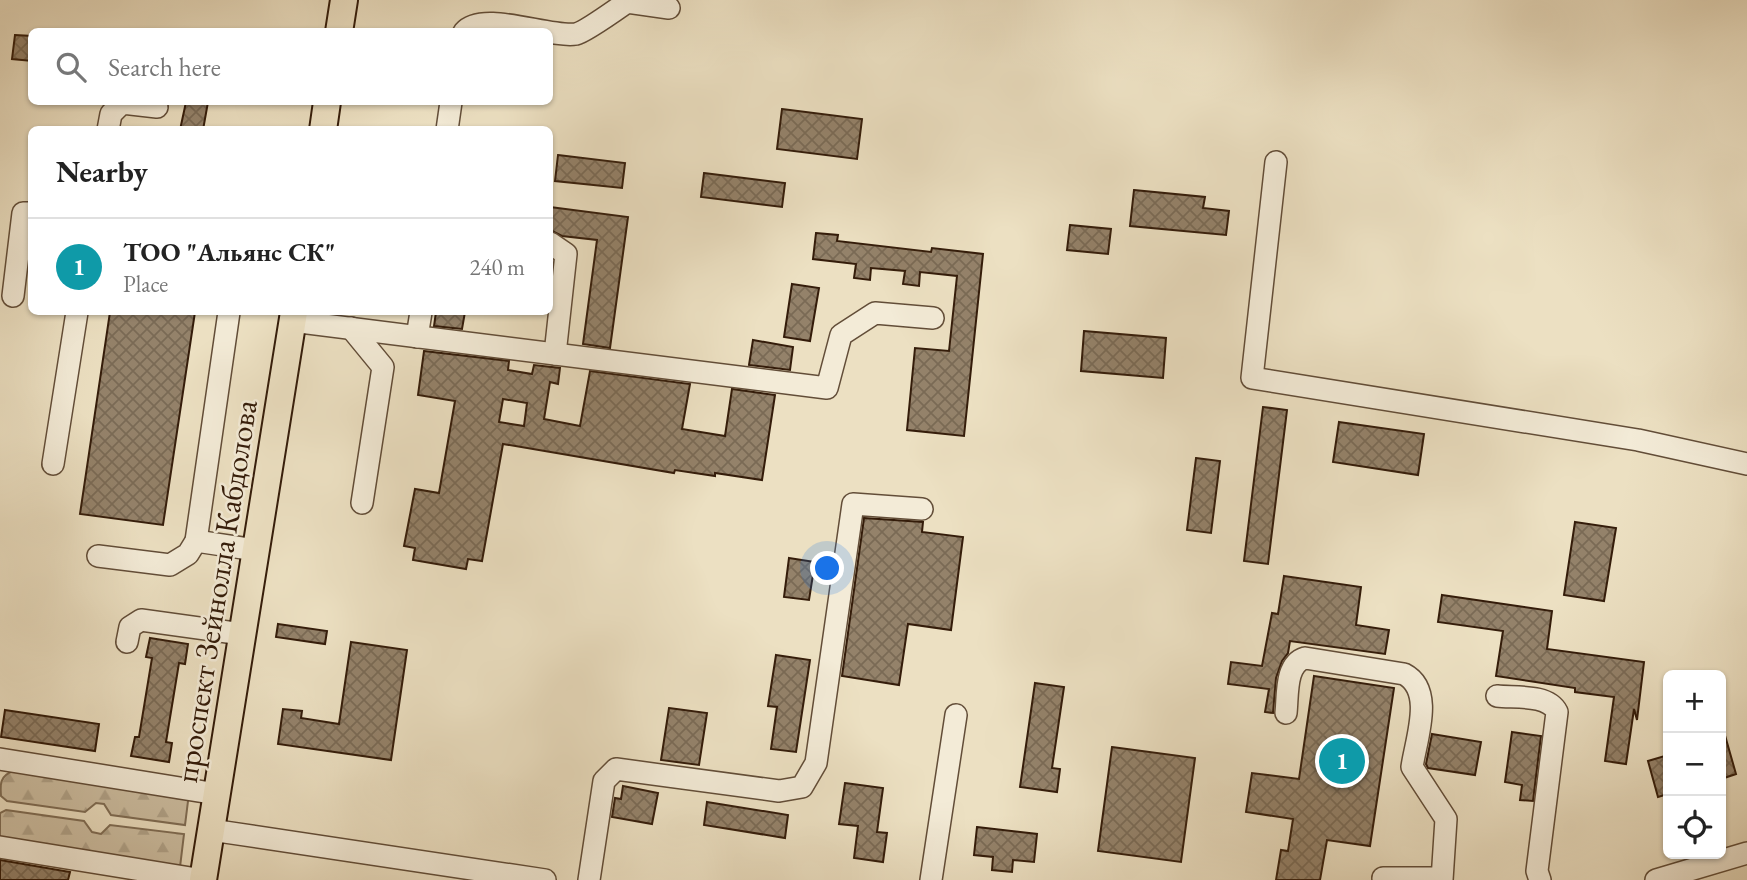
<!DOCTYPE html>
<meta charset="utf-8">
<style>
body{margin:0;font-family:"EB Garamond",serif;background:#f6f6f6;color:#222}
.controls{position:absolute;right:21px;bottom:21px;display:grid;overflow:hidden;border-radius:10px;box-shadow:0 2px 5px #0004}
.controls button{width:63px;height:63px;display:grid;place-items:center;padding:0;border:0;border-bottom:2px solid #e0e0e0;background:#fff;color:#222;font:35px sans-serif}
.you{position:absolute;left:828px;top:569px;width:24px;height:24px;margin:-18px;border:5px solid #fff;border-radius:50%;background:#1a73e8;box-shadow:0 0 0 10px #1a73e833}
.badge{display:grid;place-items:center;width:46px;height:46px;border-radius:50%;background:#8f2418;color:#fff;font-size:23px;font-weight:700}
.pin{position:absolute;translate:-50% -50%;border:4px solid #fff;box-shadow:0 2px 7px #0006}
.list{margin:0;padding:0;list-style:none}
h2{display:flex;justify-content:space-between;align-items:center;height:91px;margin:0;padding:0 28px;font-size:30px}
h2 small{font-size:23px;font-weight:400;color:#767676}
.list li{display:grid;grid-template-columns:46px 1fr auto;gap:21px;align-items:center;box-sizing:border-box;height:98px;padding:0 28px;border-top:2px solid #e0e0e0}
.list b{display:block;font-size:26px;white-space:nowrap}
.list p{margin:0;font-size:23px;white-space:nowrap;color:#767676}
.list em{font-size:23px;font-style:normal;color:#767676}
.icon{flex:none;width:38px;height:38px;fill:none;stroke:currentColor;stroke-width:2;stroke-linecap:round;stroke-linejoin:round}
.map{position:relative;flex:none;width:1747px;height:880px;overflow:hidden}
.search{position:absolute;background:#fff;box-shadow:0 2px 5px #0004;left:28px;top:28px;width:525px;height:77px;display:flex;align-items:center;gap:18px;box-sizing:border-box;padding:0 24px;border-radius:10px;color:#767676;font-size:26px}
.panel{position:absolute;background:#fff;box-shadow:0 2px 5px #0004;left:28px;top:126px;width:525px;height:189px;border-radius:10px}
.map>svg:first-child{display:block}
.forest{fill:url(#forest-firs);stroke:#806e56;stroke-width:2}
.building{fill:url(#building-cross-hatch);stroke:#341c0a;stroke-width:2;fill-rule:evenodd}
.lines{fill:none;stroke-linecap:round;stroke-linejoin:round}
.minor-casing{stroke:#624d38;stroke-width:24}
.major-casing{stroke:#341c0a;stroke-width:30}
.minor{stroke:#f3ebd7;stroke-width:21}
.major{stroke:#ece0c2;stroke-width:26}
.labels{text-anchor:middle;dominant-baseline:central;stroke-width:5;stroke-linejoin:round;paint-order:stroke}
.street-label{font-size:32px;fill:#341c0a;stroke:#f3ebd7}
</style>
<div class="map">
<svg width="1747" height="880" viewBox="0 0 1747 880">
<defs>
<pattern id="forest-firs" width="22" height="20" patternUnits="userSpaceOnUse" patternTransform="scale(1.75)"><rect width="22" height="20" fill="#cdbfa3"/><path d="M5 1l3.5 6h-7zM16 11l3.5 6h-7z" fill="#b1a48b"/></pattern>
<pattern id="building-cross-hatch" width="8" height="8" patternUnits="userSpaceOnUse" patternTransform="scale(1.75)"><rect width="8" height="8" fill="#94826a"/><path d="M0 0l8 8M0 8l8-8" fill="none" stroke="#7a6a55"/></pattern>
</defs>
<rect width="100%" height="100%" fill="#ece0c2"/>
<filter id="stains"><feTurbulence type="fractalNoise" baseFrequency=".00286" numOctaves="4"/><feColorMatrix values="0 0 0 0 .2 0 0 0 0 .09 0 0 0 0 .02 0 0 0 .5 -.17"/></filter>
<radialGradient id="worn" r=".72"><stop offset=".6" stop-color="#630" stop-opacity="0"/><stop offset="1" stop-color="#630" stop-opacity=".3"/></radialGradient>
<g class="forest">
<path d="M13,771L189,793L185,825L111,815L104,804L96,803L85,812L7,801L1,796C0,784 0,776 13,771Z"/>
<path d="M6,810L84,821L92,832L101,834L110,825L184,834L180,867L0,838V813Z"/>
</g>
<g class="building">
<path d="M15,35L32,36V61L12,59Z"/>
<path d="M186,102H208L203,130H180Z"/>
<path d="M782,109L862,119L857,159L777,149Z"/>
<path d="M558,155L625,163L622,188L555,181Z"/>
<path d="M704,173L785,183L782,207L701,197Z"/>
<path d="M1134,190L1205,197L1203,208L1229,211L1226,235L1130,226Z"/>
<path d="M550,207L628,217L610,348L583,344L597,240L562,236L550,230Z"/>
<path d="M1070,225L1111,229L1108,254L1067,250Z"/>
<path d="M816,233L838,235L837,241L931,252L932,248L983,254L964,436L907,430L915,348L949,351L957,276L920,272L919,286L903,284L905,271L871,268L870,280L854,278L856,264L813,259Z"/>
<path d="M792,284L819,288L810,341L784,337Z"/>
<path d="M110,312H195L163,525L80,514Z"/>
<path d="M436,312H465L462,329L434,326Z"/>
<path d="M1084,331L1166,338L1163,378L1081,371Z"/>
<path d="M753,340L793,347L790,370L749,365Z"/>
<path d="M424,351L509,361L508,370L532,374L534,365L560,368L558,384L550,382L544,419L580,426L590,371L690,384L682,429L725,436L732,389L775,395L762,480L715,473V476L675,470L674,473L503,444L482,561L468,559L466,569L413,560L415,548L404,546L415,489L439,493L455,401L418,395ZM503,399L527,403L524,426L499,422Z"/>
<path d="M1263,407L1287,410L1268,564L1244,561Z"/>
<path d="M1339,422L1424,434L1418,475L1333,462Z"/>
<path d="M1196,458L1220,461L1211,533L1187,530Z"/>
<path d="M864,518L923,522L922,532L963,537L951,630L908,624L899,685L842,676Z"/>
<path d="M1575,522L1616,528L1604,601L1564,595Z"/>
<path d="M789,558L815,562L809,600L784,597Z"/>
<path d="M1284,576L1361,587L1356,625L1389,630L1385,654L1290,641L1288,653L1282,661L1276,678L1273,713L1265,712L1269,689L1228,684L1231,662L1262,666L1272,613L1278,614Z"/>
<path d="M1442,595L1552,611L1547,649L1644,662L1637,720L1634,709L1626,764L1605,761L1614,697L1575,692V688L1496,676L1503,631L1438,622Z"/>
<path d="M278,624L327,631L325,644L276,637Z"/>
<path d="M150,638L188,644L185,664L179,663L166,742L172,743L169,762L131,756L135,737H139L152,658L146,657Z"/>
<path d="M351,642L407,650L391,760L278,744L283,709L302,711L301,718L339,724Z"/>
<path d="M776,655L810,660L796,752L771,749L777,707L768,706Z"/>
<path d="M1314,676L1394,688L1370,846L1327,840L1320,880H1276L1281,850L1288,851L1293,819L1246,812L1252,773L1299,779Z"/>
<path d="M1035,683L1064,687L1052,768L1060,769L1057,792L1020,787Z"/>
<path d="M669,708L707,713L699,765L661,760Z"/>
<path d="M5,710L99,724L95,751L1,737Z"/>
<path d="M1512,732L1541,736L1533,801L1520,800L1522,785L1505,782Z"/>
<path d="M1721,732H1724L1736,774L1721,779Z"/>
<path d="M1432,734L1481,742L1475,775L1428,768L1426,764Z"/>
<path d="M1112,747L1195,758L1181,862L1098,851Z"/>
<path d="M1668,755V794L1658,797L1648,761Z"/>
<path d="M845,783L883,788L877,832L887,833L883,862L854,858L858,826L839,824Z"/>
<path d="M623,786L658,793L652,824L612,817L615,798L621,799Z"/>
<path d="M707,802L788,815L785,838L704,825Z"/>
<path d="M977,827L1037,834L1034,862L1013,860L1012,872L992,870L993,857L974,855Z"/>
<path d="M0,860L70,872L68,880H0Z"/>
</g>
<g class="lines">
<defs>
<g id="minor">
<path d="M464,32C483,10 549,38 576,34C585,32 617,9 627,2L669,8"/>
<path d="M108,130L111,114L122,103L157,107"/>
<path d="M447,130L451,102"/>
<path d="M1276,162L1252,378L1638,440L1747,464"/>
<path d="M550,243L566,254L555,354"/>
<path d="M13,296L23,213H32"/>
<path d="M292,321L827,388L841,335L875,313L933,318"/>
<path d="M351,328L383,367L362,503"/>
<path d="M417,337L421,312"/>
<path d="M53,464L77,312"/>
<path d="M196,541L256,550"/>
<path d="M98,556L170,565L188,554L196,541L229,312"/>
<path d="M127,642L130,627L141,620L242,634"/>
<path d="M1497,696C1516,698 1548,694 1557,712L1537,871L1540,880"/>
<path d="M1286,713C1288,695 1285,664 1305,658L1404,674C1435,690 1416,739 1412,767L1446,819L1442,880"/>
<path d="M0,759L217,794"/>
<path d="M211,830L545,880"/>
<path d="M0,847L203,880"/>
<path d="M1383,878H1434L1436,880"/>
<path d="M589,880L604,781L616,769L779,791L802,787L816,763L853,504L922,509"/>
<path d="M931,880L956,715"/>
<path d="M1656,880L1747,853"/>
</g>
<g id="major">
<path d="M339,32L344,0"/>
<path d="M323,130L327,102"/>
<path d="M203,880L294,312"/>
</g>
</defs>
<use href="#minor" class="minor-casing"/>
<use href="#major" class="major-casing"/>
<use href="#minor" class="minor"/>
<use href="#major" class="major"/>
</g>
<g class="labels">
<g class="street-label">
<text transform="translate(216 591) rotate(-81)">проспект Зейнолла Кабдолова</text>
</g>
</g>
<rect width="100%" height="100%" filter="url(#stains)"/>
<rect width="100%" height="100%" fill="url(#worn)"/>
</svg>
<div class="controls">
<button>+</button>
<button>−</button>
<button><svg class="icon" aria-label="locate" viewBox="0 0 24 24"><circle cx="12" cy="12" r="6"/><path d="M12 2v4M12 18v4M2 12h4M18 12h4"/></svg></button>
</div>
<div class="you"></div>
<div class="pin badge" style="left:1342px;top:761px;background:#0f9aa8">1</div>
<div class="search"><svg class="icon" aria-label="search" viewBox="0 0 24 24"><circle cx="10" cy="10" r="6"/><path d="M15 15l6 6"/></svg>Search here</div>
<section class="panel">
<h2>Nearby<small></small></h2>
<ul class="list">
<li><span class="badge" style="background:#0f9aa8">1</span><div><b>ТОО &quot;Альянс СК&quot;</b><p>Place</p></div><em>240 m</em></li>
</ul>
</section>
</div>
